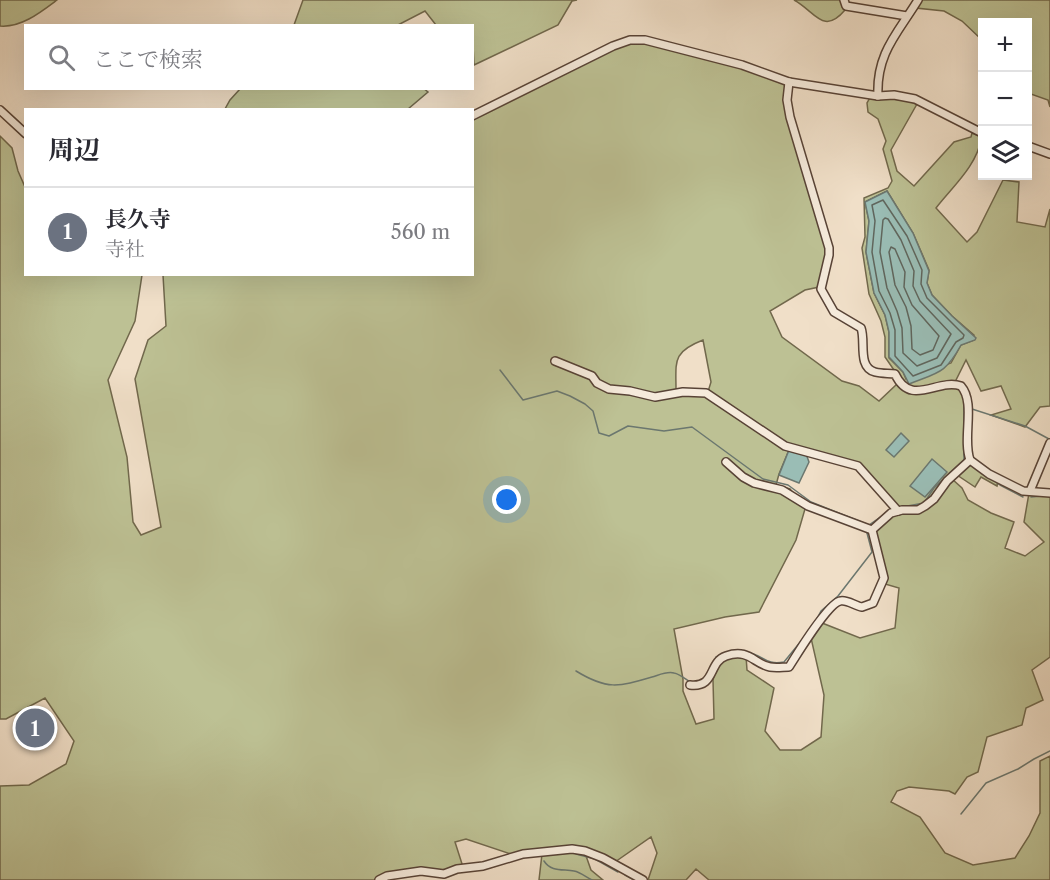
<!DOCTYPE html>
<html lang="ja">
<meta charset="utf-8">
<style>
body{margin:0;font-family:"Libre Caslon Text","Noto Serif JP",serif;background:#f2f2f3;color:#2b2b33}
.controls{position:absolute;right:18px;top:18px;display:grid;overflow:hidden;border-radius:0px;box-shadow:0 6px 24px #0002}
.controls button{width:54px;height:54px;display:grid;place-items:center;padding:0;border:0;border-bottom:2px solid #e1e1e2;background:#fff;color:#2b2b33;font:30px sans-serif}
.you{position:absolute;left:507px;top:500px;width:21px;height:21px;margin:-15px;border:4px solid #fff;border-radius:50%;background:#1a73e8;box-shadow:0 0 0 9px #1a73e833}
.badge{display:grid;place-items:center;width:39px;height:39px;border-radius:50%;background:#8f2418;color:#fff;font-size:20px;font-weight:700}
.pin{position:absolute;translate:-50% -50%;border:3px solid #fff;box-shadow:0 2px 6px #0006}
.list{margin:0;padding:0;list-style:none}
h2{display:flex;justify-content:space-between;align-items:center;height:78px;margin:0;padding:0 24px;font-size:26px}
h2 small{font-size:20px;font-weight:400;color:#7c7c81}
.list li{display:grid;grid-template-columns:39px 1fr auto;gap:18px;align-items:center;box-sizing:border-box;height:90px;padding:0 24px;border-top:2px solid #e1e1e2}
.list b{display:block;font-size:22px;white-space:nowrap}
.list p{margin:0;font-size:20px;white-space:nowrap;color:#7c7c81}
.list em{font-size:20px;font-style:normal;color:#7c7c81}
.icon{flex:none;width:33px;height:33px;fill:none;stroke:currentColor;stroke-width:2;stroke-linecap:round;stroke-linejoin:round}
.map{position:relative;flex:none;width:1050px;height:880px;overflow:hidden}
.search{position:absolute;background:#fff;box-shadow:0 6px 24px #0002;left:24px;top:24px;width:450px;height:66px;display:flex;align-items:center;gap:15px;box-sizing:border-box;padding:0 21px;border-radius:0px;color:#7c7c81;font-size:22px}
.panel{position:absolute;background:#fff;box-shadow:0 6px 24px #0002;left:24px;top:108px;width:450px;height:168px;border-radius:0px}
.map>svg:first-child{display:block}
.green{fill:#bdc194;stroke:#71684c;stroke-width:1.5;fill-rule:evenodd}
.water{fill:#9abdb5;stroke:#6b776f;stroke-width:1.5}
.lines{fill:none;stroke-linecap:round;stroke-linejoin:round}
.shore{stroke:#60665d;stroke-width:1.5}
.stream{stroke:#6b776f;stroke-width:1.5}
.minor-casing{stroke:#584336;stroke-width:10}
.minor{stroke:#f5eadb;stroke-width:7}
</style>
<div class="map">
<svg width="1050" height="880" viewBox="0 0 1050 880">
<rect width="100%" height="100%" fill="#f0dfc8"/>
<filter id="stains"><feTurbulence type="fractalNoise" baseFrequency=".00333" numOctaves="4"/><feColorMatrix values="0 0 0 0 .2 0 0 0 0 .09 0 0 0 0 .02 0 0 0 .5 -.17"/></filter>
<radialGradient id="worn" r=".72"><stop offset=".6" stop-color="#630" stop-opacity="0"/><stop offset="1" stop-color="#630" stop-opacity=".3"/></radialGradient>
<g class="green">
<path d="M0,0H57C41,12 21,28 0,26Z"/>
<path d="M303,0H577L572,1L558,25L474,65L472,26L436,25L425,11L398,25H294Z"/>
<path d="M794,0H845V10C823,36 815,11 794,0Z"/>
<path d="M920,0H1050V107L1048,100L1028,93V22H982V40L962,21L944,11L916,8Z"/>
<path d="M631,41L648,42L745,67L786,83V105L791,130L827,249V256L819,287L805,290L770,311L782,337L842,381L859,386L879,401L897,384C920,405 939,379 961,388C972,405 963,440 967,462L939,487L925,505L910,509H898L862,467L820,453L789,450L779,474L776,485L790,489L805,509L796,540L759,612L725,617L674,629L683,679V691L696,724L714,719L713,680L717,663L727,657L746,656L747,670L774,688L765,731L780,750H801L821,737L824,695L811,638L822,623L860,638L895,628L899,588L885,584L886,575L874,532L895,512C933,513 928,501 952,479L962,488L968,500L991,513L1014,522L1005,548L1025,556L1044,542L1024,522L1029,493L1050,495V657L1032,670L1043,700L1026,708L1022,725L987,737L978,772L967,777L955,794L949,791L909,787L897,791L891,802L920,817L945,853L973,865L1015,858L1029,836L1040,813V761L1050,756V880H709L696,869L686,880H648L657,853L651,837L615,862L586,850L571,848L523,852L514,855L466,839L455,842L463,867L445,872L425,869L387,875L377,880H0V786L29,785L66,764L74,741L45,698L6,719H0V136L12,148L18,171L25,187L26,274L142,275L135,321L108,380L127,457L133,522L141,535L161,527L135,379L148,340L166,326L163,275L472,274L473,118ZM703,340L711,382L707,395L678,394L650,398L654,394L676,390C676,361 672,352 703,340Z"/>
<path d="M423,88L428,92L408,109H225L230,100L240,89Z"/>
<path d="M871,96L908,101L917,104L891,150L897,171L914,186L954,142L971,137L972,133L982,137C976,167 954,185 936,208L967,242L977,232L1003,180L1019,182L1017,222L1045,227L1050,209V406L1040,407L1025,427L991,415L1011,409L1001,386L981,391L966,360L955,382L921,389L905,386L885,357V337L881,321L869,294L862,248L865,237L864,198L888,188L892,181L883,149L886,141L878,119L868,112L867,103ZM887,191L913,233L929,270L927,283L932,295L952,316L974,335V340L961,345L951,363L906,379L903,372L889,358V332L885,315L874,293L866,252L869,221L865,202Z"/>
<path d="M973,463L998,481L997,486L981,477L975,487L957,475Z"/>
<path d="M573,851L585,853L591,870L603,880H539L542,854Z"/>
</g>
<g class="water">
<path d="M887,191L913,233L929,271L927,283L932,295L952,316L976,338L975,340L961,345C945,374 939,372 909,384L903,372L889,357V332L885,315L874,293L866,252L869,221L865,202Z"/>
<path d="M901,433L909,441L894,457L886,450Z"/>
<path d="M789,450L806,454L809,462L799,483L779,475Z"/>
<path d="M932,459L947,472L925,497L910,486Z"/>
</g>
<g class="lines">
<g class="shore">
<path d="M883,200L907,236L922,270L921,284L927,298L964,335L963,338L956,342L941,365L913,376L895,356V330L890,313L879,291L872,252L875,221L872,205Z"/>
<path d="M885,218L888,219L901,240L914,271L913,286L920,301L951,334L937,358L917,366L903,353L902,328L897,311L887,288L880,252L883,220Z"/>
<path d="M891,247L895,249L905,272L904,287L912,305L939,336L933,350L920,355L912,349L911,326L906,307L895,285L889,252Z"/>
</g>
<g class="stream">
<path d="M500,370L523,400L557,391L570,396L585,404L593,411L599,433L609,436L628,426L664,431L692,427L763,479L788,485L811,502L869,525L889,511"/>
<path d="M972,409L1025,426L1049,439"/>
<path d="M981,472L1000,485L1023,497"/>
<path d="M1031,497L1042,496"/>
<path d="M902,507L924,503L934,488L964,460V399"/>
<path d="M814,624L821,611L838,596L872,552L867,533"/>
<path d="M746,652C763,654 765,666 784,662L806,635"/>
<path d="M713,664L716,657L729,652"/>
<path d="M576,671C607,690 618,687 652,677C659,675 667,671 674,673C680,674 685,679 690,682"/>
<path d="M961,814L986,783L1018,769L1034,759L1050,751"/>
<path d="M576,854L595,859L618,872"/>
<path d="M544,861C551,872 563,869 574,871C580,872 586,877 592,880"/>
<path d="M625,875L634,880"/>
</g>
<defs>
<g id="minor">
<path d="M844,0L846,6L907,16"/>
<path d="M789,82L787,100L790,117L829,248V255L821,289L834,312L861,328C866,341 857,367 875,372C882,374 889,373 895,374C911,408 937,378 961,386C976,403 962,438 970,460L989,474L1023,491L1050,493"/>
<path d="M878,96C876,53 898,33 918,0"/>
<path d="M0,110L26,134"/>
<path d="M472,116L613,46L630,40H645L742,65L789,82L878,96L894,95L915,99L982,133"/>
<path d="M1028,146L1050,154"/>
<path d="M555,361L592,376L597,383L609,389L630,391L655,397L683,392L706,393L785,446L858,466L898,511"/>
<path d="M726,462L743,477L754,483L782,490L808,506L872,530"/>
<path d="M1030,491L1050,443"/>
<path d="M690,685C716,688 708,662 726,656C749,648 754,664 770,667C776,668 783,667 789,667C797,654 828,604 840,601C847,599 855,606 862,607L873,603L884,578L872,530L891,513L902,510H918L925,506L934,499L947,481L970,460"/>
<path d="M379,880L387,876L421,871L444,874L457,869L483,866L523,854L572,849L585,851L603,858L643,880"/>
</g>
</defs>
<use href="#minor" class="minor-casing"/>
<use href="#minor" class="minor"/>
</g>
<rect width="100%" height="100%" filter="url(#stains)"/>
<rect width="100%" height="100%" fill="url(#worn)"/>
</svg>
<div class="controls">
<button>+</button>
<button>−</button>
<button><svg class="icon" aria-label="layers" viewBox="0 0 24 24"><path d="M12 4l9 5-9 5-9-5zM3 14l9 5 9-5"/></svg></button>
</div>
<div class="you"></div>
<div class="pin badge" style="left:35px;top:728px;background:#6b7280">1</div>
<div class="search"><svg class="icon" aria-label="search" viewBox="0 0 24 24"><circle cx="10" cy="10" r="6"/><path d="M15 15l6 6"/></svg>ここで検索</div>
<section class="panel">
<h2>周辺<small></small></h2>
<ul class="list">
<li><span class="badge" style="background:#6b7280">1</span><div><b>長久寺</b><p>寺社</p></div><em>560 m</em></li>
</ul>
</section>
</div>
